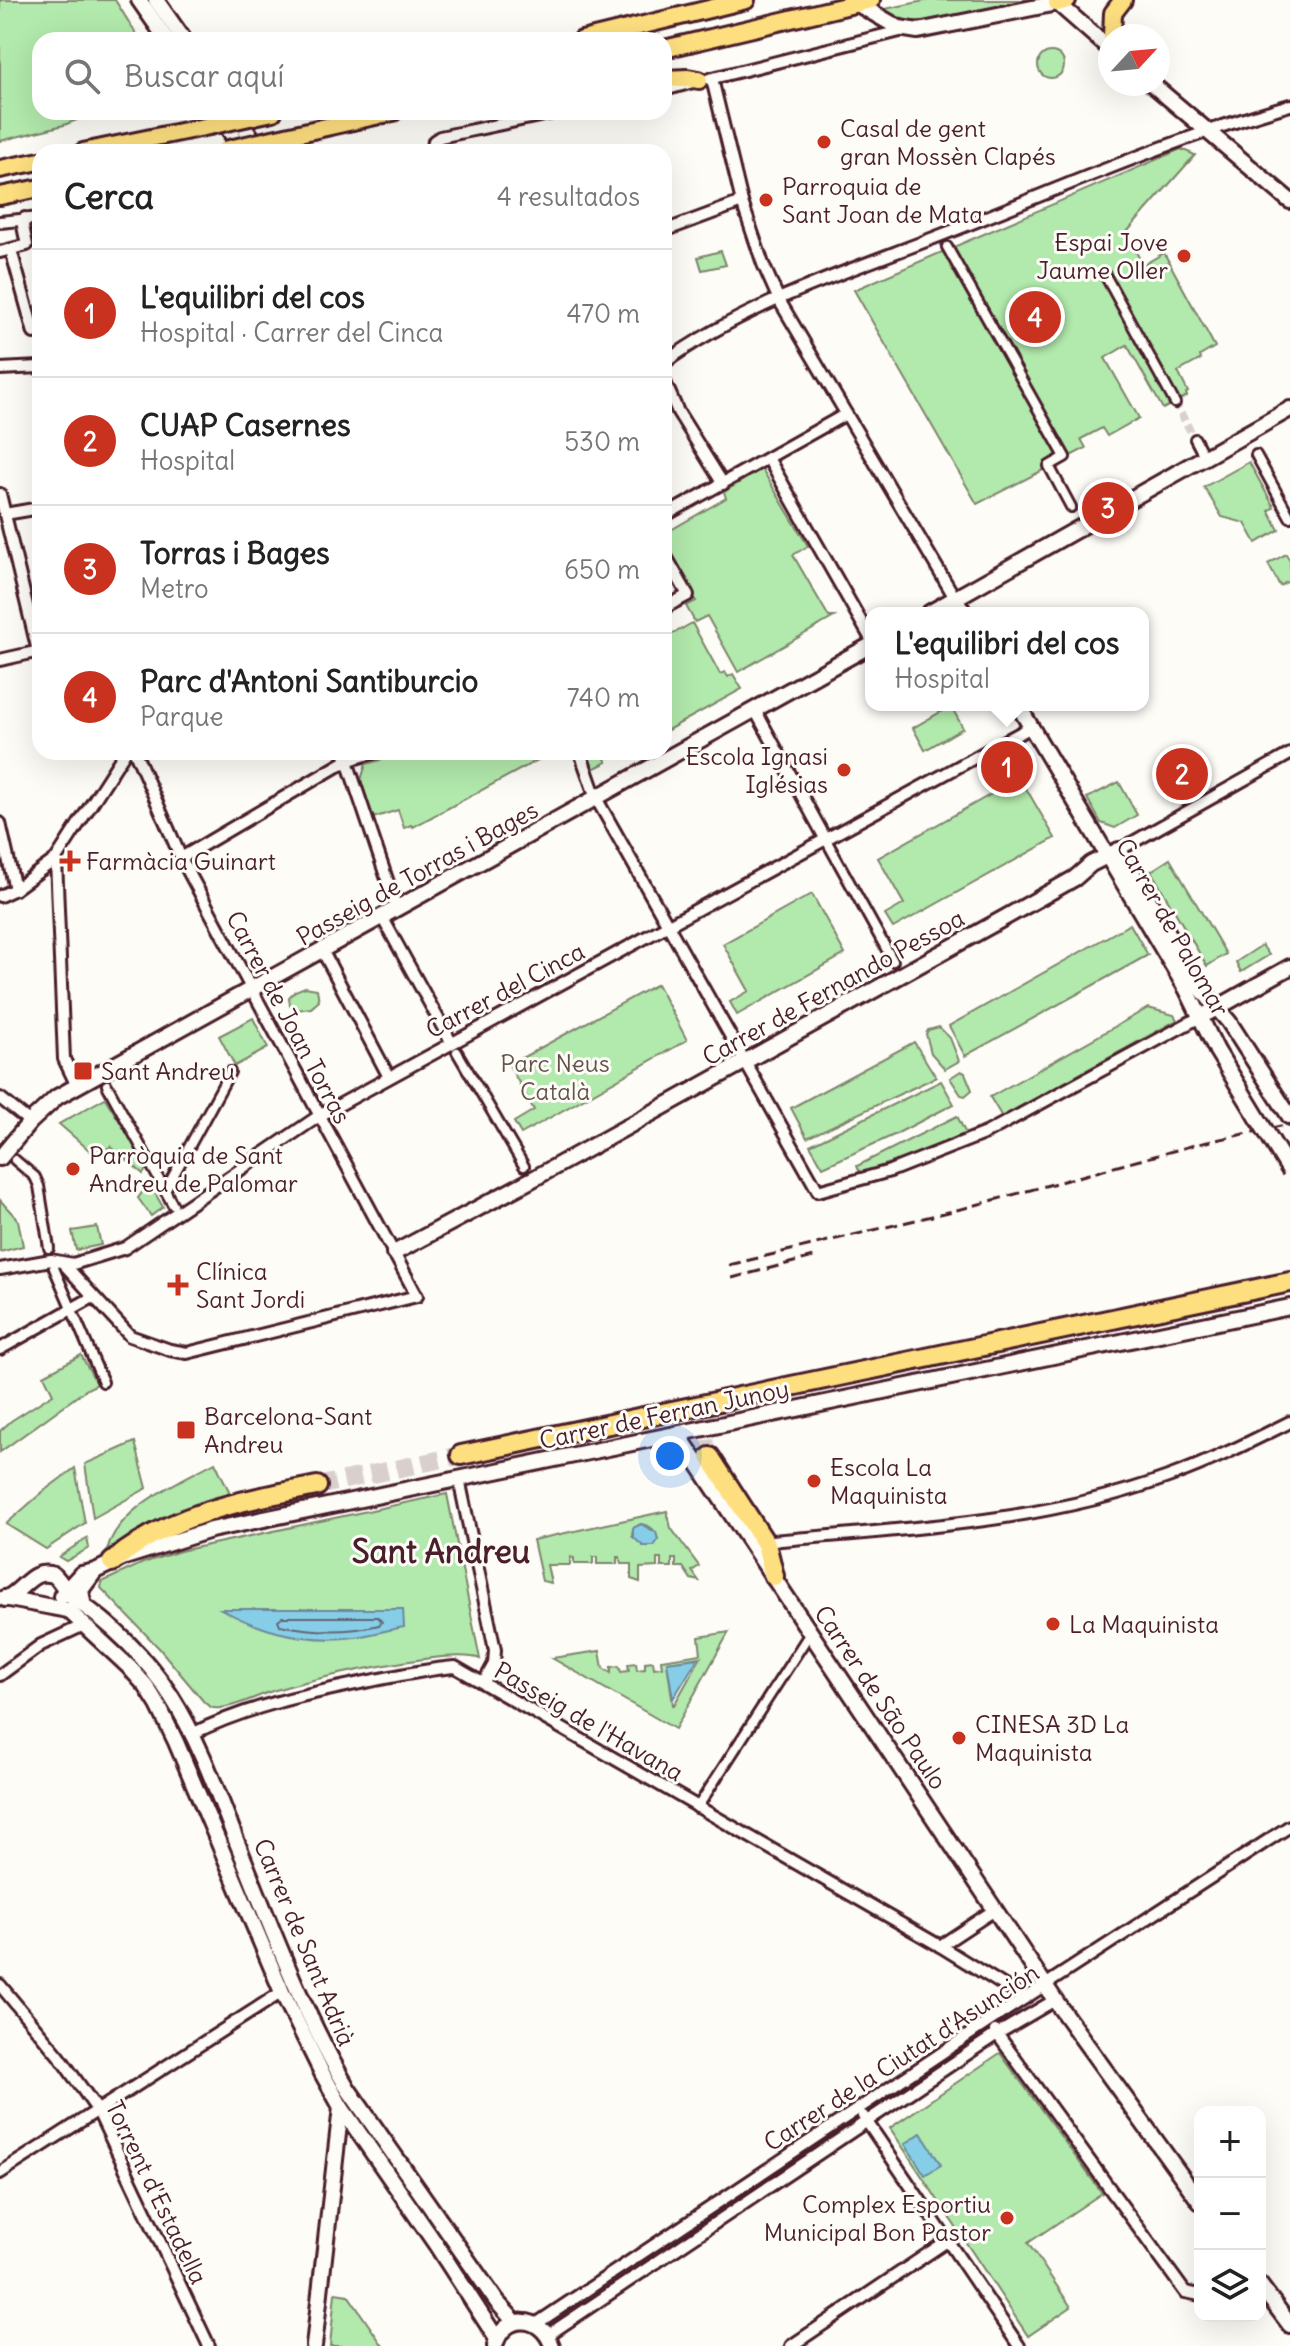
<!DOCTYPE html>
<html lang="es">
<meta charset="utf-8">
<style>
body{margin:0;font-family:Delius,sans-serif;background:#f6f6f6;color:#222}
.controls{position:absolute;right:24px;bottom:24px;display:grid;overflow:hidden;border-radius:16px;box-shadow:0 8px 32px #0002}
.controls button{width:72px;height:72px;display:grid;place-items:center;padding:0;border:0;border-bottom:2px solid #e0e0e0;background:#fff;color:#222;font:40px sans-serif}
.compass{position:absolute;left:1098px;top:24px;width:72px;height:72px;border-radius:50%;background:#fff;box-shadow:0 8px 32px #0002;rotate:64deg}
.you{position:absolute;left:670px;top:1456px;width:28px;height:28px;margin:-20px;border:6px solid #fff;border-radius:50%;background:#1a73e8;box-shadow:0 0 0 12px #1a73e833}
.badge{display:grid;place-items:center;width:52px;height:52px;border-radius:50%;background:#c8321e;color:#fff;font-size:26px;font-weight:700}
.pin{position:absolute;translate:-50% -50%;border:4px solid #fff;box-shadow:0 2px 8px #0006}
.popup{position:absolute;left:865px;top:607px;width:284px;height:104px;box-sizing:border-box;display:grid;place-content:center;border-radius:16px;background:#fff;filter:drop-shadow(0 2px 6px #0005);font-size:26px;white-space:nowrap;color:#767676}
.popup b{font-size:30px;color:#222}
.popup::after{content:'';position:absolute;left:50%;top:100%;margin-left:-16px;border:16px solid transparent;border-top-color:#fff}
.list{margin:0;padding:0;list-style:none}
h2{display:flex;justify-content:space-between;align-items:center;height:104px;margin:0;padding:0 32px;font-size:34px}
h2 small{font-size:26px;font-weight:400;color:#767676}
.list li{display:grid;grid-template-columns:52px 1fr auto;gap:24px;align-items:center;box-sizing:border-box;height:128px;padding:0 32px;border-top:2px solid #e0e0e0}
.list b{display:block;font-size:30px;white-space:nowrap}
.list p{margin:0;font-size:26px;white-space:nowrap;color:#767676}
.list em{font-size:26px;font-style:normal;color:#767676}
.icon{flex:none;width:44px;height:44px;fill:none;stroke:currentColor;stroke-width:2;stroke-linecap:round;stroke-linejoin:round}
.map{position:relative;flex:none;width:1290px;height:2346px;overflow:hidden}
.search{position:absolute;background:#fff;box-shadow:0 8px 32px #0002;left:32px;top:32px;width:640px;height:88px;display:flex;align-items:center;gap:20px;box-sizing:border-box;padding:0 28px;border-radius:24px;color:#767676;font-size:30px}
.panel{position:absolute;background:#fff;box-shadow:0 8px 32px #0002;left:32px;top:144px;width:640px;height:616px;border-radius:24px}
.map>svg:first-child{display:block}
.green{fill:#b2e9ac;stroke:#7e846c;stroke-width:2;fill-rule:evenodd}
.water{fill:#86cee7;stroke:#6e889c;stroke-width:2}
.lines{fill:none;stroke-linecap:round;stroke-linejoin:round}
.shore{stroke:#626576;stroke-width:2}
.pedestrian-tunnel{stroke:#d9d0ce;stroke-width:8;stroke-dasharray:8 4;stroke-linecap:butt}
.trunk-tunnel{stroke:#d9d0ce;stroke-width:18;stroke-dasharray:18 9;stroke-linecap:butt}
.pedestrian-casing{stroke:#4a1f2b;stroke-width:14}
.minor-casing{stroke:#4a1f2b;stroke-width:16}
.tertiary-casing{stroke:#4a1f2b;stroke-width:20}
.secondary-casing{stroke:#4a1f2b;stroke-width:20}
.primary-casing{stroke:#4a1f2b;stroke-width:22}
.trunk-casing{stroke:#4a1f2b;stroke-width:24}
.pedestrian{stroke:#fdfcf7;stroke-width:8}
.minor{stroke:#fdfcf7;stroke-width:10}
.tertiary{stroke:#fdfcf7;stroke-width:14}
.secondary{stroke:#fdfcf7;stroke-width:14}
.primary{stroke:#fedf80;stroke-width:16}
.trunk{stroke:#fedf80;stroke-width:18}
.rail{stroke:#4a1f2b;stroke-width:3;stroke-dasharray:12 6;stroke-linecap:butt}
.tertiary-bridge-casing{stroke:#4a1f2b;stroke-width:20;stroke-linecap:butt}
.primary-bridge-casing{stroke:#4a1f2b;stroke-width:22;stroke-linecap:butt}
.tertiary-bridge{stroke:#fdfcf7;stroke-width:14}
.primary-bridge{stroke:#fedf80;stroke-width:16}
.poi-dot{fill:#c8321e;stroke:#fdfcf7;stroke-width:3}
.labels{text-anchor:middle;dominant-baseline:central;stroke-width:6;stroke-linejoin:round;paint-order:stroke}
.poi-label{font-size:24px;fill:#4a1f2b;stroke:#fdfcf7;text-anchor:start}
.street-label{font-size:24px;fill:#4a1f2b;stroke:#fdfcf7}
.park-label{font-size:24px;fill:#64524b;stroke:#fdfcf7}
.district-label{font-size:32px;font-weight:bold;fill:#4a1f2b;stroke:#fdfcf7}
</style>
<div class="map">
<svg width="1290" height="2346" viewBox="0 0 1290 2346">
<rect width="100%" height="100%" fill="#fdfcf7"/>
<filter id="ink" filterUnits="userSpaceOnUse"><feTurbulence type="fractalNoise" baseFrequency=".0125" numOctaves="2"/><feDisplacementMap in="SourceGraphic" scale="16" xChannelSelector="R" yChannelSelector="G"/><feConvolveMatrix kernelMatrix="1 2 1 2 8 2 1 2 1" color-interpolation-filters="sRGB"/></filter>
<g filter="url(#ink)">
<g class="green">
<path d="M0,0H115L140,40H40V112H97L64,125L0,141Z"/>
<path d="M929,0H1030L925,21H908L880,10Z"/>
<circle cx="1051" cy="65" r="13"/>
<path d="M1181,149L1195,155L1126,233L1143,265L1164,253L1215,347L1200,356L1201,359L1178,372L1188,392L1186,393L1187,396L1163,409L1127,345L1105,358L1139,418L1107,436L1102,428L1081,439L1086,448L977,504L854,290Z"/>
<path d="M721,251L726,265L702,270L698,257Z"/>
<path d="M1249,462L1274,507L1269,511L1279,530L1256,543L1245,523L1222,517L1204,487Z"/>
<path d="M762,469L808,546L793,555L829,617H834L738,672L707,616L695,622L686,606L696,601L664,545V534L726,498L724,492Z"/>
<path d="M1286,554L1290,561V580L1280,586L1268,564Z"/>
<path d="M692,623L720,674L725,672L728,677L733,674L742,689L664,732V639Z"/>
<path d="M951,706L963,728L925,750L913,728Z"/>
<path d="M392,752H548L549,754L413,827L411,825L404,828L398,810L373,818L361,780L366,764L380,760Z"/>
<path d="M584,752H601L607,762L595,768L590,767Z"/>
<path d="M1020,778L1055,838L893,928L885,915L904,904L878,858Z"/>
<path d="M1119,782L1137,815L1115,828L1101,823L1087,798Z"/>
<path d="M1170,859L1226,954L1207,966L1151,871Z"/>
<path d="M812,894L845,954L737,1015L730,1002L749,991L723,944Z"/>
<path d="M1130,924L1148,955L965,1056L949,1026Z"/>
<path d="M1262,945L1269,955L1241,972L1236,962Z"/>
<path d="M657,984L687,1040L521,1134L514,1122L534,1110L509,1065Z"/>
<path d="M305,987L317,989L319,1001L311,1008L297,1010L290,1006L289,997L295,991Z"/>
<path d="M1148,1008L1174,1015L1177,1020L1002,1117L990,1097Z"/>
<path d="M253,1018L268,1048L235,1066L219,1036Z"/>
<path d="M939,1027L950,1038L959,1061L945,1069L931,1053L926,1034L928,1030Z"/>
<path d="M914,1042L936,1077L807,1138L791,1108Z"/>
<path d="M961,1071L965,1073L972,1090L965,1096L961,1095L950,1078Z"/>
<path d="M941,1081L954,1104L894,1135L823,1167L810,1145Z"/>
<path d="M105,1098L148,1167L143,1174L125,1158L121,1160L111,1146L96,1156L59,1124Z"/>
<path d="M957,1116L966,1134L909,1157L860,1173L857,1166Z"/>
<path d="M149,1183L163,1207L151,1216L138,1198Z"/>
<path d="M0,1200L18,1220L23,1246L0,1252Z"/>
<path d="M97,1227L101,1245L76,1250L72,1231Z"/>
<path d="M81,1355L97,1384L87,1389L0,1452V1431L11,1421L53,1394L44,1375Z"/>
<path d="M135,1442L147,1488L93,1518L85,1464Z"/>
<path d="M215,1462L232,1497L149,1527L107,1550C118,1507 179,1482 215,1462Z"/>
<path d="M75,1468L85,1523L46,1549L6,1524L45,1490Z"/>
<path d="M447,1494L480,1659C452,1647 313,1679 279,1689C260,1694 240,1706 220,1708C213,1709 209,1707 204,1702L159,1648L101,1588L102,1582L143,1563L180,1551Z"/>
<path d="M667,1511L671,1528L699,1566L692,1571L699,1581L691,1579L683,1567H676V1559H672V1567H661V1559H657V1567L640,1568V1582L631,1579V1564H621L620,1557H617V1564H597V1557H593V1564H574V1558L570,1557V1565H547L551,1583L542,1581L533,1540ZM641,1524C651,1526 656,1530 658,1540L648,1547L632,1536L633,1528Z"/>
<path d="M87,1538L89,1548L66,1561L59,1557Z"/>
<path d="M729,1632L675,1729L552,1658L600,1651L603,1668L611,1673V1667L619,1666L621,1672L629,1671L628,1664L636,1663L637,1670L645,1669V1662L653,1661L654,1668L662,1667L661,1660L701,1654L699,1637ZM701,1657L674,1705H673L667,1662Z"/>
<path d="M1000,2053L1102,2193L1028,2243L1071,2307L1028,2336L890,2128Z"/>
<path d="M335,2293L348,2295L383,2346H330Z"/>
</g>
<g class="water">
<path d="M641,1524L656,1532L658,1540L654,1546H643L633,1537V1528Z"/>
<path d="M221,1609H403L404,1627C387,1630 371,1635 355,1637C308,1643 262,1632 221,1609Z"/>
<path d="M698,1658L673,1699L667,1662Z"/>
<path d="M921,2133L941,2165L925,2175L905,2144Z"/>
</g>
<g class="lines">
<path class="shore" d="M282,1617H378L382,1622L379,1625C346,1633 313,1632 280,1625L278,1620Z"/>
<path class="pedestrian-tunnel" d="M1175,403L1195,439"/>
<g class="trunk-tunnel">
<path d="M710,1457C699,1435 704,1420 725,1408"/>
<path d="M317,1486L461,1455"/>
</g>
<defs>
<g id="pedestrian">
<path d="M947,247L1065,457L1049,466L1071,507"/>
<path d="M1105,275L1175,403"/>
<path d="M1195,439L1205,458"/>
<path d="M1256,455L1290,517"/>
<path d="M825,838L893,961"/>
<path d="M457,1052L524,1166"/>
<path d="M107,1085L173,1205"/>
<path d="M15,1160L35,1177L39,1186L49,1248"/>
<path d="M165,1191L230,1072"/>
<path d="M54,1268L103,1382"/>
<path d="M697,1808L810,1633"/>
</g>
<g id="minor">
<path d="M709,79L904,30"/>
<path d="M712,79L742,202L763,264L779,300L955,598"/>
<path d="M664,90L693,82"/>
<path d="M432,152L434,141L440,137L558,112"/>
<path d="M0,222L40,218"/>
<path d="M664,231L742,202"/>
<path d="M11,250L34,333"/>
<path d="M0,252L27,245L23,226L25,218"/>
<path d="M664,363C744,304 852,270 944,234C1059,189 1171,139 1290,105"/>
<path d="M0,369L40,367"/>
<path d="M664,380L678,412L723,484"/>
<path d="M768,458L871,639"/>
<path d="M0,494L38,651"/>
<path d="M5,514L40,508"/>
<path d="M664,516L846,414"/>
<path d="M664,553L688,595L664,608"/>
<path d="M0,660L40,651"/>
<path d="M755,710L825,838"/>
<path d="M344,752L397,909"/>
<path d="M580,752L596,798L818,1191L890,1171L986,1133L1200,1017"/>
<path d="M0,823L15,889"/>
<path d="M1119,850L1290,754"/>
<path d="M181,858L346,761L376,752"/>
<path d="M56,859L64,1059L77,1086"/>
<path d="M0,896L15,889L56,859L125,752"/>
<path d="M382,917L451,1042"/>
<path d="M322,950L389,1077"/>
<path d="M0,1098L30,1122"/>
<path d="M63,1263L130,1336L170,1350L187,1353L417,1296L181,858L135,752"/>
<path d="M0,1269L51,1260L73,1264L125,1248L319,1116L1031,727"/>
<path d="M0,1349L93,1297"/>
<path d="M459,1479L495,1650L494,1664L484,1682"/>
<path d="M763,1545L771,1541C904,1529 1041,1523 1168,1477C1210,1462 1250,1442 1290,1422"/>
<path d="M0,1675L41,1645L84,1625"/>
<path d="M192,1734C250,1705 312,1693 375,1680C402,1675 428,1669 455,1667L940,1946L1024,1998"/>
<path d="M940,1946L996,1909"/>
<path d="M0,1985L59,2056L98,2111L209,2346"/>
<path d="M995,2031L1185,2292L1200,2295"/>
<path d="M863,2116L1019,2346"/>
<path d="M0,2173L282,1992"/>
<path d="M536,2324L988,2022L1290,1826"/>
<path d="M548,2335L997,2034L1055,2000"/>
<path d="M791,2346L947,2241"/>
</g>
<g id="tertiary">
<path d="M139,0L167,40"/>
<path d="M156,0L184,40"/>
<path d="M1054,0L1110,49"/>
<path d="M856,3L899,28L918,31L1057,3"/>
<path d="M1152,84L1290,201"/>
<path d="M217,112L244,152"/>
<path d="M234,112L262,152"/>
<path d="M955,598L964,613"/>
<path d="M929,613L1290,409"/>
<path d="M1018,705L1187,990L1217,1051"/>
<path d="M1208,1013L1217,1008L1229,1022L1290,1117"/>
<path d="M0,1158L30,1122L57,1097L871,645"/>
<path d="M678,1434L1061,2009L1200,2202"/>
<path d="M4,1598L68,1610L129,1667L146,1686L158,1705L176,1742L282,1992L322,2073L341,2107L435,2243L497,2339"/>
<path d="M5,1599C26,1589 30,1568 54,1575C62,1582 65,1592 73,1598C112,1624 145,1656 171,1696C199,1740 217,1791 236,1840C270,1924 302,2011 348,2089L497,2302L515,2322"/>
<path d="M83,1602L81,1590L95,1571"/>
<path d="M1260,2285L1290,2325"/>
<path d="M314,2346L341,2107"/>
<path d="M495,2346C503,2313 542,2314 552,2346"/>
</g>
<g id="secondary">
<path d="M394,1253L531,1180L1006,917L1075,878L1091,864L1119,850L1200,987L1217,1008L1290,967"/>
<path d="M61,1596L81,1574L95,1571L125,1557L211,1530L1290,1307"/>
</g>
<g id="primary">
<path d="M1057,3L1067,0"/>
<path d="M1112,36L1113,13L1123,0"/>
<path d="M582,40L746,0"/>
<path d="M664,49L871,0"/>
<path d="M664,79L687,78L699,80"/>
<path d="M254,116L273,112"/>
<path d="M268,140L393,112"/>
<path d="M83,152L209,126"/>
<path d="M0,169L40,161"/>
<path d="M0,196L40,188"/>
</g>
<g id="trunk">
<path d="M461,1455L1290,1282"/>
<path d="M710,1457L766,1544L774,1576"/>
<path d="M112,1562C170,1513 244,1500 317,1486"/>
</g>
</defs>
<use href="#pedestrian" class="pedestrian-casing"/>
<use href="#minor" class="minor-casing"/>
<use href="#tertiary" class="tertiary-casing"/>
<use href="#secondary" class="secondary-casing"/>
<use href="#primary" class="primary-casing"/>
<use href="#trunk" class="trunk-casing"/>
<use href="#pedestrian" class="pedestrian"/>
<use href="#minor" class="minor"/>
<use href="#tertiary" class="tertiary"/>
<use href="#secondary" class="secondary"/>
<use href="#primary" class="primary"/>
<use href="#trunk" class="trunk"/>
<g class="rail">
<path d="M729,1265L965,1208L1198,1144L1290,1124"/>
<path d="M732,1278L817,1256"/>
</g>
<defs>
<path id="tertiary-bridge" d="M1217,1051L1290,1171"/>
<g id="primary-bridge">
<path d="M209,126L254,116"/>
<path d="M225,150L268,140"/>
</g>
</defs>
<use href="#tertiary-bridge" class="tertiary-bridge-casing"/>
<use href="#primary-bridge" class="primary-bridge-casing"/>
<use href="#tertiary-bridge" class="tertiary-bridge"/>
<use href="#primary-bridge" class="primary-bridge"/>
</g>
</g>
<g class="poi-dot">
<circle cx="824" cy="142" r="8"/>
<circle cx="766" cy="200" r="8"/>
<circle cx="1184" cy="256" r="8"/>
<circle cx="844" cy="770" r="8"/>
<path d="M66 849h8v8h8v8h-8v8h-8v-8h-8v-8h8z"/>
<rect x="73" y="1061" width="20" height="20" rx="4"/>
<circle cx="73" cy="1169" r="8"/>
<path d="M174 1273h8v8h8v8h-8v8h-8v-8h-8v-8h8z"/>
<rect x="176" y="1420" width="20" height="20" rx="4"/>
<circle cx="814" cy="1481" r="8"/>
<circle cx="1053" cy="1624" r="8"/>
<circle cx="959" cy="1738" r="8"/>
<circle cx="1007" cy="2218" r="8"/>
</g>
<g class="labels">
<g class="poi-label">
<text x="840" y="128">Casal de gent<tspan x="840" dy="28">gran Mossèn Clapés</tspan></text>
<text x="782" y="186">Parroquia de<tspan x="782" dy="28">Sant Joan de Mata</tspan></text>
<text x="1168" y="242" text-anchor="end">Espai Jove<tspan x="1168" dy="28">Jaume Oller</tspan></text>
<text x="828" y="756" text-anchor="end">Escola Ignasi<tspan x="828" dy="28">Iglésias</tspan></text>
<text x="86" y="861">Farmàcia Guinart</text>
<text x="101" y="1071">Sant Andreu</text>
<text x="89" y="1155">Parròquia de Sant<tspan x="89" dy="28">Andreu de Palomar</tspan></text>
<text x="196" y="1271">Clínica<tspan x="196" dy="28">Sant Jordi</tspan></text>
<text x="204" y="1416">Barcelona-Sant<tspan x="204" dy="28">Andreu</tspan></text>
<text x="830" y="1467">Escola La<tspan x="830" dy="28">Maquinista</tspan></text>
<text x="1069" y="1624">La Maquinista</text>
<text x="975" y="1724">CINESA 3D La<tspan x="975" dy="28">Maquinista</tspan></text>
<text x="991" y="2204" text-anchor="end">Complex Esportiu<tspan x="991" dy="28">Municipal Bon Pastor</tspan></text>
</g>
<g class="street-label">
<text transform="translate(417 873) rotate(-29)">Passeig de Torras i Bages</text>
<text transform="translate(1173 927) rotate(60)">Carrer de Palomar</text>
<text transform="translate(833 987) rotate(-29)">Carrer de Fernando Pessoa</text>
<text transform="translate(505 990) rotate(-28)">Carrer del Cinca</text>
<text transform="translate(289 1017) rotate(62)">Carrer de Joan Torras</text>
<text transform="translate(664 1414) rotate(-12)">Carrer de Ferran Junoy</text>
<text transform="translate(881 1697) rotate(56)">Carrer de São Paulo</text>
<text transform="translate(589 1721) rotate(30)">Passeig de l'Havana</text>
<text transform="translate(305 1942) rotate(67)">Carrer de Sant Adrià</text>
<text transform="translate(901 2057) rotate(-33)">Carrer de la Ciutat d'Asunción</text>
<text transform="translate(157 2192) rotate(64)">Torrent d'Estadella</text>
</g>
<g class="park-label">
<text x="555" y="1063">Parc Neus<tspan x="555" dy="28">Català</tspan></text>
</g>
<g class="district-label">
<text x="441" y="1551">Sant Andreu</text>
</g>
</g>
</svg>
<div class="controls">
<button>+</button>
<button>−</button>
<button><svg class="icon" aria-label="layers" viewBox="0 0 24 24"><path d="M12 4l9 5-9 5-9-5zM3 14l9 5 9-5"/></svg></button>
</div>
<svg class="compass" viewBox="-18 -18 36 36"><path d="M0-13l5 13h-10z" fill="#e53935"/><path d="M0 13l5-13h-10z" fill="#767676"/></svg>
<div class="you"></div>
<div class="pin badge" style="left:1007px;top:767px">1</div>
<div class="popup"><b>L'equilibri del cos</b>Hospital</div>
<div class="pin badge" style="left:1182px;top:774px">2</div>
<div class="pin badge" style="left:1108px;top:508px">3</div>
<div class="pin badge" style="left:1035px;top:317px">4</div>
<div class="search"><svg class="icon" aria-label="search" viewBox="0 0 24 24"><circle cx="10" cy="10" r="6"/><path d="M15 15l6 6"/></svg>Buscar aquí</div>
<section class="panel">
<h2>Cerca<small>4 resultados</small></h2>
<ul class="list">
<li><span class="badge">1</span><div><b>L'equilibri del cos</b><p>Hospital · Carrer del Cinca</p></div><em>470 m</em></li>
<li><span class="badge">2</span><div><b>CUAP Casernes</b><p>Hospital</p></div><em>530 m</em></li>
<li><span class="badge">3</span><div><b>Torras i Bages</b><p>Metro</p></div><em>650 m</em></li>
<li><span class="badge">4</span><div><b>Parc d'Antoni Santiburcio</b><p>Parque</p></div><em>740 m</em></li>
</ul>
</section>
</div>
